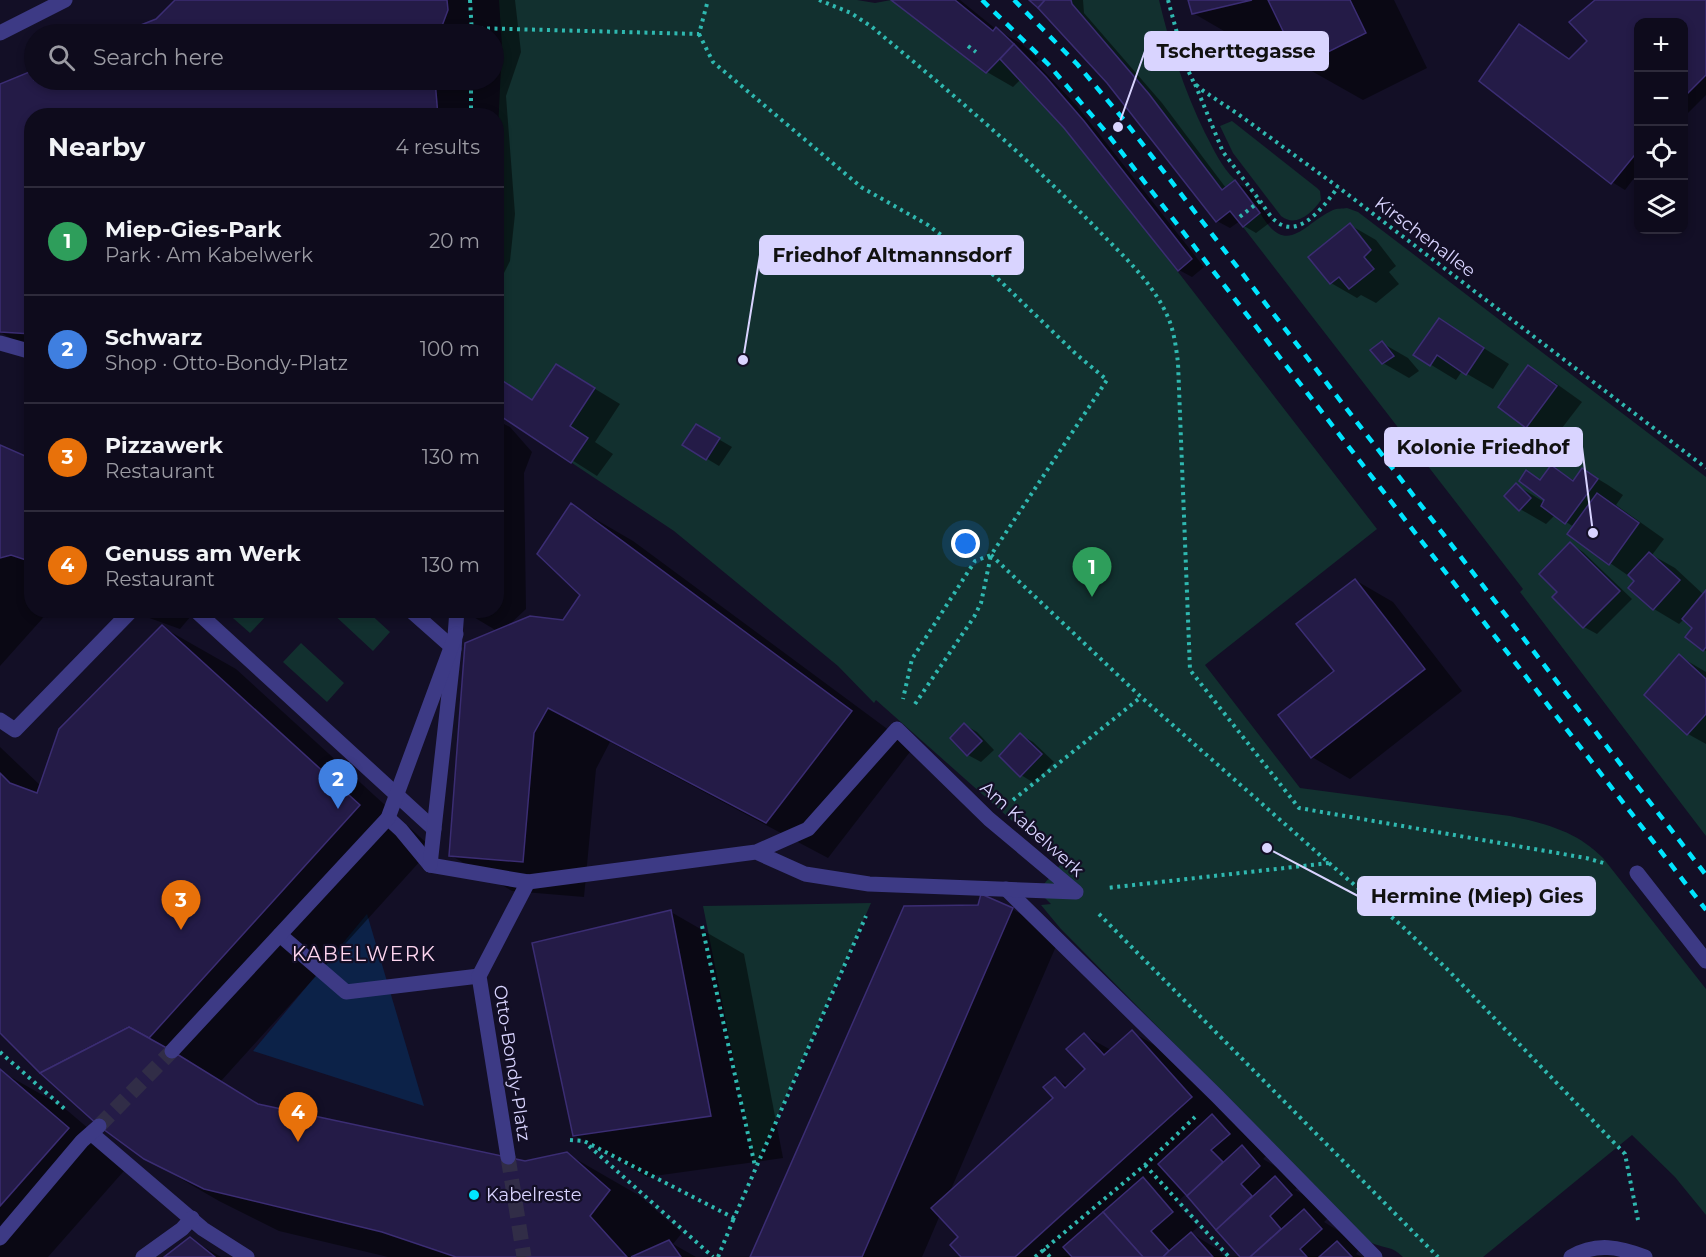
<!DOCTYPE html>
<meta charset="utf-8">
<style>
body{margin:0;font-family:Montserrat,sans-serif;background:#1c1929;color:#f1f3f6}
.controls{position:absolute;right:18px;top:18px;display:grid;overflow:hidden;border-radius:12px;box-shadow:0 3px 9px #0003}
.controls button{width:54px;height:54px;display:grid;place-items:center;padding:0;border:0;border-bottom:2px solid #2e2b3b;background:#0e0b1c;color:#f1f3f6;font:30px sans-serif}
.you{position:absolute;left:966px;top:544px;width:21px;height:21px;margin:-15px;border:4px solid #fff;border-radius:50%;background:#1a73e8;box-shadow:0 0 0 9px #1a73e833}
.badge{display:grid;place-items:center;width:39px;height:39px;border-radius:50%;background:#7c3aed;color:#fff;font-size:20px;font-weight:700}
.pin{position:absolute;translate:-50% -50px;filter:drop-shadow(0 2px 3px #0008)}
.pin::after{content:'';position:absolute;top:32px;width:21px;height:18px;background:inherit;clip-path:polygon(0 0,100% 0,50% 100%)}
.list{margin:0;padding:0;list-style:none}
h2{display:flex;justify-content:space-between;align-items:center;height:78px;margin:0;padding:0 24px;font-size:26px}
h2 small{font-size:20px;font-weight:400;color:#9b9ba3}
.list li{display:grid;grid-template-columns:39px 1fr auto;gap:18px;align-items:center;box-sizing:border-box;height:108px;padding:0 24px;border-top:2px solid #2e2b3b}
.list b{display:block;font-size:22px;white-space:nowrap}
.list p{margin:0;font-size:20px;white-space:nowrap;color:#9b9ba3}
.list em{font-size:20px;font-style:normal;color:#9b9ba3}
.icon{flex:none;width:33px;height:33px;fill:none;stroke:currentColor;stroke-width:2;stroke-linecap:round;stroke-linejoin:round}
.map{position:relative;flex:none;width:1706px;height:1257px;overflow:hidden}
.search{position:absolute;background:#0e0b1c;box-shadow:0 3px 9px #0003;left:24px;top:24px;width:480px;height:66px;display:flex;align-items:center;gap:15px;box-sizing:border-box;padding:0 21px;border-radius:33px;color:#9b9ba3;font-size:22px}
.panel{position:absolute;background:#0e0b1c;box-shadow:0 3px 9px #0003;left:24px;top:108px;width:480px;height:510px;border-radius:24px}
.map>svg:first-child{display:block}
.green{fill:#12302f}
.water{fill:#0c2248}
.shadow{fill:#0007}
.building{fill:#241b47;stroke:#3b2d73;stroke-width:1.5}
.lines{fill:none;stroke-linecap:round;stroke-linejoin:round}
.street-tunnel{stroke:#312d47;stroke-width:15;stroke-dasharray:15 8;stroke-linecap:butt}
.path{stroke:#2fb8b0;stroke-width:4;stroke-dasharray:3 4.5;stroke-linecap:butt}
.lane{stroke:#3d3a85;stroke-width:15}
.street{stroke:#3d3a85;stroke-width:15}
.rail{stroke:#00e5ff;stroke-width:4.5;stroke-dasharray:9 8;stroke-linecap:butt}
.poi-dot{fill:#00e5ff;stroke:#130f26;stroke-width:2}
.labels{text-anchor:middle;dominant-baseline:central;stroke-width:4.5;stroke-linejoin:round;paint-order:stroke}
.street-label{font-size:18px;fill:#d9d4ff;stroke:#130f26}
.poi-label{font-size:18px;fill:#d9d4ff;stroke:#130f26;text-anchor:start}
.neighbourhood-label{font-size:20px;letter-spacing:1.5px;fill:#ffd6f0;stroke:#130f26}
.leader{fill:none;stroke:#d9d4ff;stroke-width:2}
.callout-dot{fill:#d9d4ff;stroke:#130f26;stroke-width:2}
.callout{fill:#d9d4ff;stroke:#d9d4ff;stroke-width:2}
.callout-label{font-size:20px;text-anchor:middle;font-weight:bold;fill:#111}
</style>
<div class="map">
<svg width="1706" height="1257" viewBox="0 0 1706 1257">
<rect width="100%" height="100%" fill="#130f26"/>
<g class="green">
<path d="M499,0H857L875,3L891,0L986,73L1000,59L1064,128L1103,175L1377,529L1205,665L1300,788L1510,816C1545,823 1578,832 1603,858L1706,989V1215L1675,1177L1632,1135L1483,1257H1403C1391,1245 1384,1249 1370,1242L1060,928L1041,905L1051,904L1038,891L1061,864L876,700L874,703L838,666L674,531L497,413L496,171L502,46Z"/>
<path d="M1071,0H1159C1170,46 1184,90 1205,133C1214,150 1221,166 1235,180L1222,190L1149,94L1072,4Z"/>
<path d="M1232,121L1317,188L1320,191L1321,200C1312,213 1296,228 1281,216L1233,153L1220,126Z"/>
<path d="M1347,208L1358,212L1706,477V836L1520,592L1523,589L1243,227L1260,213C1287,259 1304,223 1333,210C1337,208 1342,209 1347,208Z"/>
<path d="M225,611H263L268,614L250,633Z"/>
<path d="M330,611H367L390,632L373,651Z"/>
<path d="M301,643L344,683L327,702L283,662Z"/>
<path d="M871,903L755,1167L703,906Z"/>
</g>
<path class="water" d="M367,914L424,1106L253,1051Z"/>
<g class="shadow">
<path d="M178,0H515L521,52L506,96L515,214L510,261L496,289V116H32V351L0,332V86L34,71V80H494V34H122L156,20Z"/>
<path d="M893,0H960L997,30L1022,44L1039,60L1036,63L1077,106L1204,267L1192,277L1179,270L1066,127L1021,79L1013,87L987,72Z"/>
<path d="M1031,0H1083L1084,13L1162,103L1226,188L1235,182L1248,189L1272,221L1256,233L1244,226L1240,221L1230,228L1217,221L1108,82Z"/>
<path d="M1190,0H1394L1427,68L1363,100L1301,65L1289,41L1255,49L1193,13Z"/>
<path d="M1598,0H1706V95L1684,117V22H1638V173L1625,190L1612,182L1570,60L1589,41Z"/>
<path d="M1350,225L1376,240L1396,266L1389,272L1399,284L1376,303L1361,295L1357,298L1331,283L1310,257Z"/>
<path d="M1439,320L1509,364L1493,389L1462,371L1456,380L1415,355Z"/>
<path d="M1382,343L1408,358L1419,371L1409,378L1383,363Z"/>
<path d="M1529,367L1554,382L1582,402L1552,441L1527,427Z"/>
<path d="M497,379L533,401L582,381L620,404L595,442L613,454L597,476L496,412Z"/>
<path d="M496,420L510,427L532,452L524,473L526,609L508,626L564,622L582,594L571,505L633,541L913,748L828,858L610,742L596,769L584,897L512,891L450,855L497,631L462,610H496Z"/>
<path d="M696,426L732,447L719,466L684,445Z"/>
<path d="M0,447L32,461V610H50L0,666Z"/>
<path d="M1551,467L1575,481L1583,470L1608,485L1623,495L1616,505L1664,539L1652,555L1675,568L1704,595L1706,593V651L1704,650L1694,627L1684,619L1679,624L1654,609L1636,581L1610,563L1574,527L1555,515L1546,524L1520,509L1516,485L1544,502L1546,499L1527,472L1541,480Z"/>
<path d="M1571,544L1583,552L1632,599L1597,634L1584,627L1554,597L1559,592Z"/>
<path d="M1355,580L1393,602L1462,691L1350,779L1312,757L1336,672Z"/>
<path d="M127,610H196L180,629Z"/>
<path d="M162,627L236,669L432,848L221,1081L264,1107L525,1163L567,1154L640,1196L682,1233L673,1244L696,1257H388L279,1231L219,1201L145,1158L0,1031V747L41,786Z"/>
<path d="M1679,656L1706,672V744L1688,734Z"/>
<path d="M965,725L977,732L994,750L981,762L968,755L952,738Z"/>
<path d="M1021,735L1033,742L1054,762L1034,783L1021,775Z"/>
<path d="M1012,909L1060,937L949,1194L1055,1098V1079L1068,1086L1087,1069L1084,1035L1111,1050L1132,1032L1194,1068L1266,1156L1263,1159L1280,1169L1297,1188L1295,1190L1312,1199L1329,1217L1324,1222L1342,1233L1358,1251L1356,1254L1362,1257H1242L1186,1194L1176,1203L1198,1227L1191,1233L1217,1249L1225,1257H963L960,1237L940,1215L922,1257H752Z"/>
<path d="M671,912L744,954L783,1158L647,1177L574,1135Z"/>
<path d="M0,1071L62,1106L130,1164L48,1257H0Z"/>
<path d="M190,1239L221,1257H166Z"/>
</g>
<g class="building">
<path d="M175,0H447L448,10L439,34H118L156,19Z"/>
<path d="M891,0H955L993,31L996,27L1014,44L986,73Z"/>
<path d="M1029,0H1045L1038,8Z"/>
<path d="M1045,0H1071L1072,4L1149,94L1222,190L1235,180L1260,213L1243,227L1230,211L1216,222L1107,83L1038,8Z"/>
<path d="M1188,0H1252L1192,14Z"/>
<path d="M1268,0H1350L1366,33L1300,66Z"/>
<path d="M1595,0H1706V75L1684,97V22H1638V151L1611,184L1479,81L1519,24L1569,59L1587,41L1569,22Z"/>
<path d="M1014,44L1046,77L1084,121L1192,259L1178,271L1064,128L1000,59Z"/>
<path d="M34,70V80H435L438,116H32V334L0,332V84Z"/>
<path d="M1350,223L1371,250L1364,257L1374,269L1349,289L1339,277L1330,284L1308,257Z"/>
<path d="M1439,318L1484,348L1466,375L1437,355L1430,366L1413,355Z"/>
<path d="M1382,341L1394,356L1382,364L1370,350Z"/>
<path d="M556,364L595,388L570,426L588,438L571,463L496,413L497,377L532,400Z"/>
<path d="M1528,365L1557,386L1526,428L1498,407Z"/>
<path d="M696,424L720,438L706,460L682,445Z"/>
<path d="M0,445L32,459V562L11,555L0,558Z"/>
<path d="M1551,465L1573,481L1582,468L1598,479L1565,524L1541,506L1544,500L1519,481L1526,470L1540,480Z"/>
<path d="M1516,483L1531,498L1519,511L1504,496Z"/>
<path d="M1597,493L1639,523L1609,565L1567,534Z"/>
<path d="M571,503L852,711L766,823L548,708L534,733L523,862L449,856L465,643L530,616L563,620L580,595L537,554Z"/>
<path d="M1570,542L1620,591L1583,628L1552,597L1557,592L1539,574Z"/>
<path d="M1649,552L1680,580L1653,610L1628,588L1634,581L1628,575Z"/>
<path d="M1355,579L1425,669L1311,758L1278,715L1334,671L1296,624Z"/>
<path d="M1706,590V647L1703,651L1685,637L1692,628L1682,619Z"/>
<path d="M162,625L360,805L149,1038L129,1027L40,1073L0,1033V773L10,783L37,793L59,729Z"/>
<path d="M1679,654L1706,679V714L1687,735L1644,695Z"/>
<path d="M964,723L982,741L967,756L950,738Z"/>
<path d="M1020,733L1042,754L1020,777L999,756Z"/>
<path d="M981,894L1013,908L862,1257H750L904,906L978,905Z"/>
<path d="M671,910L711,1116L573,1136L532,943Z"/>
<path d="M129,1027L172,1051L258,1104L525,1161L567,1152L610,1190L590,1216L627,1257H456L382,1232L204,1189L144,1159L99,1126L40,1073Z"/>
<path d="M1132,1030L1192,1097L1015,1257H961L950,1245L958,1237L931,1208L1053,1098L1043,1087L1055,1077L1065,1088L1085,1069L1066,1049L1084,1033L1104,1055Z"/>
<path d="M0,1069L69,1128L0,1206Z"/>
<path d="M1212,1114L1230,1134L1211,1150L1223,1162L1187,1196L1158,1164Z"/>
<path d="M1242,1145L1260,1166L1241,1184L1252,1196L1216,1230L1187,1196Z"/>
<path d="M1275,1176L1292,1195L1270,1216L1281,1229L1250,1257H1240L1216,1230Z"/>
<path d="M1143,1177L1173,1212L1151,1231L1169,1251L1163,1257H1143L1103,1212Z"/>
<path d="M1304,1209L1322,1229L1300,1249L1307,1257H1250Z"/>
<path d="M1103,1212L1143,1257H1072L1063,1247Z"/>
<path d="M1191,1232L1213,1257H1163L1169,1251Z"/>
<path d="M190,1237L215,1257H164Z"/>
<path d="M669,1240L681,1257H631Z"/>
<path d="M1337,1241L1352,1257H1319Z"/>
</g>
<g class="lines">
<g class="street-tunnel">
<path d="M99,1126L172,1051"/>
<path d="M508,1157L524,1257"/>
</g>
<g class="path">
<path d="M470,0L472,34"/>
<path d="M819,0L851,13L872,27C949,91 1025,155 1095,227C1121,254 1151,280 1167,315C1174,330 1176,347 1178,363L1190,670L1299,808L1586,858L1607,864"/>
<path d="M1168,0L1186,66L1194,83L1202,90L1238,114L1338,187L1706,468"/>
<path d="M472,28L699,34L708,0"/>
<path d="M699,34L713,62L861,187L928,225L996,277L1076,354L1107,380L991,555L975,561L912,659L903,699"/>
<path d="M968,46L976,52"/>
<path d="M1195,84L1223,152L1260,201L1237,219"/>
<path d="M471,116V80"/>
<path d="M1260,201C1266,209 1272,221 1282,225C1304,235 1327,202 1338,187"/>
<path d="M991,555L1141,697L1329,863L1107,888"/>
<path d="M915,704L974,617L981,603L991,555"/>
<path d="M1013,800L1141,697"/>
<path d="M1329,863L1402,926L1449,971L1625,1154L1638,1220"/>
<path d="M1099,914L1438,1257"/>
<path d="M702,926L755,1166"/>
<path d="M0,1052L67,1111"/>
<path d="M570,1140L584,1141L734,1218L866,916"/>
<path d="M589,1146L713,1257"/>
<path d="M1145,1165L1229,1257"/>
<path d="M1043,1249L1050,1257"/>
<path d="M718,1257L734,1218"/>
<path d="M1035,1257L1145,1165L1195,1117"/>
</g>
<g class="lane">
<path d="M1637,873L1706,961"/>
<path d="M1006,889L1217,1096L1375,1257"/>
</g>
<g class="street">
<path d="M0,33L65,0"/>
<path d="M0,343L32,352"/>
<path d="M195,610L434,829"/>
<path d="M410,610L454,649"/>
<path d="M0,720L15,730L132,610"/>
<path d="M388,818L401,830L430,865L528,882L756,852L808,829L897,729L989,819L1076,892L869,884L805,874L756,852"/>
<path d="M430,865L454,649L457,610"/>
<path d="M280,935L346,992L479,976"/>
<path d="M172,1051L388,818L456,634"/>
<path d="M92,1134L203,1229L247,1257"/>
<path d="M508,1157L479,976L528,882"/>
<path d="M0,1238L82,1141L99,1126"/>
<path d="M143,1257L182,1229L192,1218"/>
<path d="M1571,1257C1596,1242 1620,1247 1645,1257"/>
</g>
<g class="rail">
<path d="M982,0L1049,65L1106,132L1706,910"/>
<path d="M1014,0L1077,64L1124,120L1706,875"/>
</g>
</g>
<circle class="poi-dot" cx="474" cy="1195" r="6"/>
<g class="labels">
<g class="street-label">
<text transform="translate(1425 237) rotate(37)">Kirschenallee</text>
<text transform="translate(1032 829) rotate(42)">Am Kabelwerk</text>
<text transform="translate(512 1063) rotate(81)">Otto-Bondy-Platz</text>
</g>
<g class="poi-label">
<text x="486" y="1195">Kabelreste</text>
</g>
<g class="neighbourhood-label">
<text x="364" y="954">KABELWERK</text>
</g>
</g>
<path class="leader" d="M1118 127L1145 51M743 360L760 255M1593 533L1582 447M1267 848L1358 896"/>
<g class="callout-dot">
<circle cx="1118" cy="127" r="6"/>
<circle cx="743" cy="360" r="6"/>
<circle cx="1593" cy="533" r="6"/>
<circle cx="1267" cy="848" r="6"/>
</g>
<g class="callout">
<rect x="1145" y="32" width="183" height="38" rx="6"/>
<rect x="760" y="236" width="263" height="38" rx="6"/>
<rect x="1385" y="428" width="197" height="38" rx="6"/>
<rect x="1358" y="877" width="237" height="38" rx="6"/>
</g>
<g class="callout-label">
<text x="1236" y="58">Tscherttegasse</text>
<text x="892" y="262">Friedhof Altmannsdorf</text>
<text x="1483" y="454">Kolonie Friedhof</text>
<text x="1477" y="903">Hermine (Miep) Gies</text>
</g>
</svg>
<div class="controls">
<button>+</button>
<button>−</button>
<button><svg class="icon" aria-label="locate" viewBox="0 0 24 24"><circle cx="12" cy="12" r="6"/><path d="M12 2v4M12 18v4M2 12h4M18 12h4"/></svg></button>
<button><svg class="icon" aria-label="layers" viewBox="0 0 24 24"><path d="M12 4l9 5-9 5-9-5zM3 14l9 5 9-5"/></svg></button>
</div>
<div class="you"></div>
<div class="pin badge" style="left:1092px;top:597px;background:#2e9e5b">1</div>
<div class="pin badge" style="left:338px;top:809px;background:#3f7fe0">2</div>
<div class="pin badge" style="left:181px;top:930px;background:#e8710a">3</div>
<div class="pin badge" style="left:298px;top:1142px;background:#e8710a">4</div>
<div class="search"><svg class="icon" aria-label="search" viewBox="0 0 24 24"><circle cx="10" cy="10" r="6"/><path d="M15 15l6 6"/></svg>Search here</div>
<section class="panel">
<h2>Nearby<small>4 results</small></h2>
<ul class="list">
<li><span class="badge" style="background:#2e9e5b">1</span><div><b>Miep-Gies-Park</b><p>Park · Am Kabelwerk</p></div><em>20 m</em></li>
<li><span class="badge" style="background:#3f7fe0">2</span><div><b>Schwarz</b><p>Shop · Otto-Bondy-Platz</p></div><em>100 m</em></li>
<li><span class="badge" style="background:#e8710a">3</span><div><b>Pizzawerk</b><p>Restaurant</p></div><em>130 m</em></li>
<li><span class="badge" style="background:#e8710a">4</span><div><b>Genuss am Werk</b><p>Restaurant</p></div><em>130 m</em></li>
</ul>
</section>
</div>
